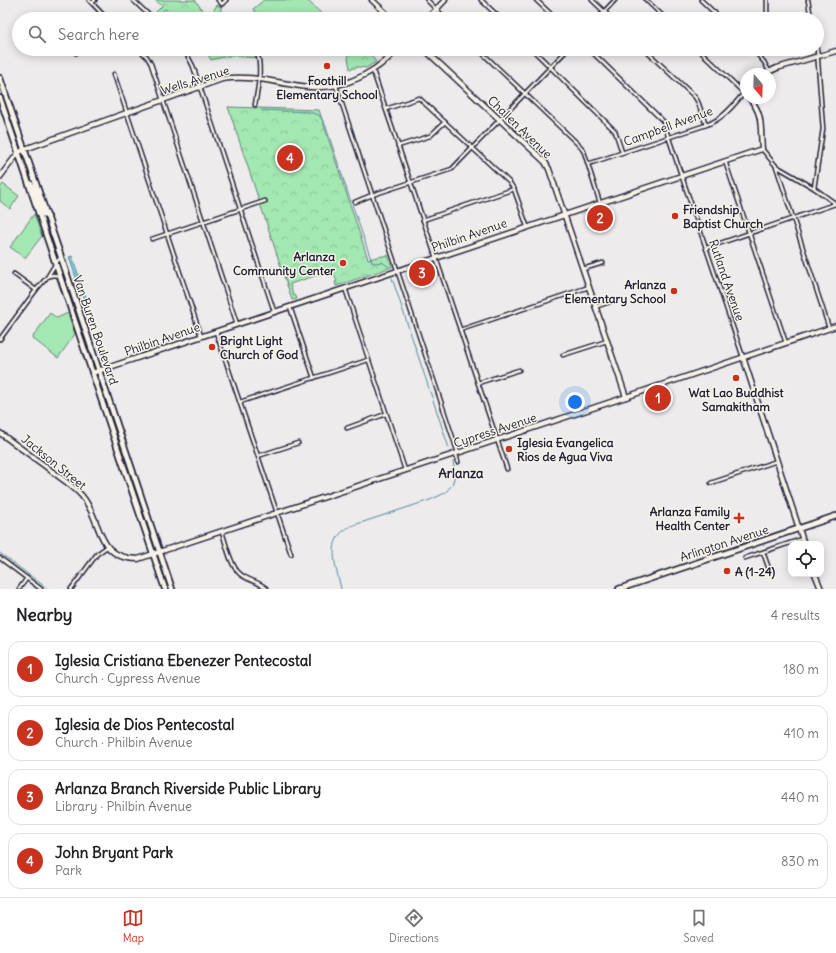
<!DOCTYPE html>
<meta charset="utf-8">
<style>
body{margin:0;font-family:Delius,sans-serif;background:#f2f2f2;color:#202124}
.controls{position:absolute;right:12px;bottom:12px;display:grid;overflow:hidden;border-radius:8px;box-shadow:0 2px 10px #0003}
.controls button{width:36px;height:36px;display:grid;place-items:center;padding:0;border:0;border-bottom:1px solid #e0e0e0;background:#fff;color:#202124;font:20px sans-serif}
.compass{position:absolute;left:740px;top:68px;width:36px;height:36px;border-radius:50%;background:#fff;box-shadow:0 2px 10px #0003;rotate:161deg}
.you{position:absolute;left:575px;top:402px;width:14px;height:14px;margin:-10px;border:3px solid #fff;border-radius:50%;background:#1a73e8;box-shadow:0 0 0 6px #1a73e833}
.badge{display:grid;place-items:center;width:26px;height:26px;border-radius:50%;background:#c8321e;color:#fff;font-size:13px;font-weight:700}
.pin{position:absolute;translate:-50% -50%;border:2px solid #fff;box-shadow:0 1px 4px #0006}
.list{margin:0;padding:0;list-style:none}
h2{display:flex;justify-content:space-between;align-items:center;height:52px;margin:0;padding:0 16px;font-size:17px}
h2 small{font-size:13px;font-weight:400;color:#757577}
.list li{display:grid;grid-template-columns:26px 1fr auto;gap:12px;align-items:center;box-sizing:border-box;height:56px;margin:0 8px 8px;padding:0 8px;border:1px solid #e0e0e0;border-radius:12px}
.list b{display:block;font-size:15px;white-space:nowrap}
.list p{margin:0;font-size:13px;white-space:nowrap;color:#757577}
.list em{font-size:13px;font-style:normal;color:#757577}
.icon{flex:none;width:22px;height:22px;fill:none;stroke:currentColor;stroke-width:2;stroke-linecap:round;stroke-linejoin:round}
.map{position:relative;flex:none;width:836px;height:589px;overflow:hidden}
.search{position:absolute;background:#fff;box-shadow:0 2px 10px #0003;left:12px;right:12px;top:12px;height:44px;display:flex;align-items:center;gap:10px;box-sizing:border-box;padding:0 14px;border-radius:22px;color:#757577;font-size:15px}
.sheet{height:308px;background:#fff}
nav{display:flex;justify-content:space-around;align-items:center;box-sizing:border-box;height:56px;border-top:1px solid #e0e0e0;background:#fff;font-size:11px;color:#757577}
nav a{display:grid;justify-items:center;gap:2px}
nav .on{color:#c8321e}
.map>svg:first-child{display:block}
.grass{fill:#a3e7b2;stroke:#628476}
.park{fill:url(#park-crowns);stroke:#628476}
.water{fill:url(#water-ripples);stroke:#578897}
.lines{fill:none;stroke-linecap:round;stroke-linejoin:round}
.stream{stroke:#578897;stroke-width:1}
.street-casing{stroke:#22223b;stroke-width:5.5}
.secondary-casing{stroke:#22223b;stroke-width:7}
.primary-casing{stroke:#22223b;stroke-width:8}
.street{stroke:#f7f3e8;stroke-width:2.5}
.secondary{stroke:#f7f3e8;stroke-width:4}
.primary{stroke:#f7f3e8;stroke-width:4.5}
.poi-dot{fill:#c8321e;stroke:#f7f3e8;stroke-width:1.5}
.labels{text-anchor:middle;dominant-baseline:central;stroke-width:3;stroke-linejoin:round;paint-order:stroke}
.street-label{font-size:12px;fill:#22223b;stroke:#f7f3e8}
.poi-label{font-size:12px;font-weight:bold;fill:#22223b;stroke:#f7f3e8;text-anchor:start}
.neighbourhood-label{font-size:13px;font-weight:bold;fill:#22223b;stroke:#f7f3e8}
</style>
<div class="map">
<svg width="836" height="589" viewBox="0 0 836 589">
<defs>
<pattern id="park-crowns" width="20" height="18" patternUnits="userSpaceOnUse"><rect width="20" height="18" fill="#a3e7b2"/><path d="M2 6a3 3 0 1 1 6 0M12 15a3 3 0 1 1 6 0" fill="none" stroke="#8cc69a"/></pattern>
<pattern id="water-ripples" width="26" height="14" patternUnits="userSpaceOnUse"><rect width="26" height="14" fill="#7bccd4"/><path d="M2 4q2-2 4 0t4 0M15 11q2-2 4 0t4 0" fill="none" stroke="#6aafb7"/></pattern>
</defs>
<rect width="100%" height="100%" fill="#edebec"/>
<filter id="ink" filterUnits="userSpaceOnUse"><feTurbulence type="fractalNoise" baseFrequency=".025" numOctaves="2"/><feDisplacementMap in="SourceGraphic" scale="8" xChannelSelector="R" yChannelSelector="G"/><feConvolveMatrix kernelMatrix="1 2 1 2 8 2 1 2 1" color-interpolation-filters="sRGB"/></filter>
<g filter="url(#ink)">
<g class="grass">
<path d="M264,0H307L326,18L261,19L253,9Z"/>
<path d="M3,184L19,196L10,209L0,201V188Z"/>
<path d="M34,214L42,236L25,258L10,247Z"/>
<path d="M50,313L57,318L68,313L75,334L58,358L32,338Z"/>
</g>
<g class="park">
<path d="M155,0H195L203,11L210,16L217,5L221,7V19H176L165,9L155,18L153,15L162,6Z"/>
<path d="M205,49H255L260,58L228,56L211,60Z"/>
<path d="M354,50L368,51L376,62L366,68L359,67L350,69L347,52Z"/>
<path d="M228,107L319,110L368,259L388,255L392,267L336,286L335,282L337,281L334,274H328L327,272L290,284L293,295L296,296L297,299L292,300Z"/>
</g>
<path class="water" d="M72,256L87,300L84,301L69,257Z"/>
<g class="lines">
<g class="stream">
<path d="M261,110L309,112L319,115L325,124L351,202"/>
<path d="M352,204L372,262L375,263L382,262L389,267"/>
<path d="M392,278L449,448"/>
<path d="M0,553L48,589"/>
<path d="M341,589C336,565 324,539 351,526L430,500L445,493L452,485L455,475L453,461"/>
</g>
<defs>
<g id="street">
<path d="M89,0L107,19"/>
<path d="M133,0L153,19"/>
<path d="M218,0L222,4L226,0"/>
<path d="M427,0L446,19"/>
<path d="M481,0L501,19"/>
<path d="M536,0L556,19"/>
<path d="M592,0L612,19"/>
<path d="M646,0L666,19"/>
<path d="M701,0L721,19"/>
<path d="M808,0L811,19"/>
<path d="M92,3L95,0"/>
<path d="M597,19L615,0"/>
<path d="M707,19L714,12"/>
<path d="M767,19V0"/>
<path d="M139,49L147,57L151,64L237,324"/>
<path d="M184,49L193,66L274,311"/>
<path d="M478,49L581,147L584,152L600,203"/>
<path d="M532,49L615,131L622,152"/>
<path d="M589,49L663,121L743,357"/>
<path d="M644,49L695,97L698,102L706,125"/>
<path d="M753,49L764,62L769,71"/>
<path d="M76,53L78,49"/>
<path d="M373,71L507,469"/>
<path d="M114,74L201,336"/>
<path d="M336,86L458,453"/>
<path d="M255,105C258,86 263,68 256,49"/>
<path d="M386,109L419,98L509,182L514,189L527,226"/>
<path d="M398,146L430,136L445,122"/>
<path d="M762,149L776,166L814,188L836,204"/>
<path d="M725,161L786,343"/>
<path d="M588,164L706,125C723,119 733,106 744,93L698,49"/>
<path d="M776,166L829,328"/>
<path d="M814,188L823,129L817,49"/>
<path d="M355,202L372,195L452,169L568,49"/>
<path d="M423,220L514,189"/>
<path d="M152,239L265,201"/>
<path d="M706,248L835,204"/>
<path d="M583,269L603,263"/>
<path d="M14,274L36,290"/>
<path d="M49,276L53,275L60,276"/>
<path d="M345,288L405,470"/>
<path d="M290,307L314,378"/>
<path d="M595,307L615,300"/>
<path d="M460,330L589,287"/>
<path d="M216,332L291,554"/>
<path d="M0,339L36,290L48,276L56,263L61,257"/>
<path d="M563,355L607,341"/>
<path d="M478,383L519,370"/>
<path d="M240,402L368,360"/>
<path d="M347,428L386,414"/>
<path d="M456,454L458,462"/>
<path d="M258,456L298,443"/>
<path d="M711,483L777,461"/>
<path d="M222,532C226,543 230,565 239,573C247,581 259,581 267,589"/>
<path d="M763,552L769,569"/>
<path d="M0,558L41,589"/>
<path d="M745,558L802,539"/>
<path d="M19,589L27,578"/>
<path d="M71,589L97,554L107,547"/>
</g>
<g id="secondary">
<path d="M372,0L392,19"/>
<path d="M427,19L445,0"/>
<path d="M424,49L545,162L549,169L626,397"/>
<path d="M764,74L777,68L836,51"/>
<path d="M746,91L744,93L746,95"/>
<path d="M0,177L18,153L25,149L222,79C247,75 270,81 294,85C336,93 369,79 398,49"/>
<path d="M743,357L804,544"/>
<path d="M92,373L762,149C760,128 764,114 749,98"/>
<path d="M0,433C16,445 33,457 49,469C60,478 73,485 82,496C103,521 95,559 138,559L626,397L836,326"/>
<path d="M815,574L821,589"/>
</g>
<g id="primary">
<path d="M0,78L61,257L172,589"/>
<path d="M0,98L165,589"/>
<path d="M30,183L34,188L42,212L44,215L48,217"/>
<path d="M619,589L836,516"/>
</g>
</defs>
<use href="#street" class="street-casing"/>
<use href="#secondary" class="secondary-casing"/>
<use href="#primary" class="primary-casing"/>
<use href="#street" class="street"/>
<use href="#secondary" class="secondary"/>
<use href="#primary" class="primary"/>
</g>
</g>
<g class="poi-dot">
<circle cx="327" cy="66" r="4"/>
<circle cx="675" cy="216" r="4"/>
<circle cx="343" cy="263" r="4"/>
<circle cx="674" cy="291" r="4"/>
<circle cx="212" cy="347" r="4"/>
<circle cx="736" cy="378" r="4"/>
<circle cx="509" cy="449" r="4"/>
<path d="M737 512h4v4h4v4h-4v4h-4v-4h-4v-4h4z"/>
<circle cx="727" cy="571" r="4"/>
</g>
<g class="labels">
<g class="street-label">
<text transform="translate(195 80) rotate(-17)">Wells Avenue</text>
<text transform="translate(668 126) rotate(-20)">Campbell Avenue</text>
<text transform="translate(520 127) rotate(44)">Challen Avenue</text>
<text transform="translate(469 235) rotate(-19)">Philbin Avenue</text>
<text transform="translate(727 280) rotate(71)">Rutland Avenue</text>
<text transform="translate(96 330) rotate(71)">Van Buren Boulevard</text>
<text transform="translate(162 339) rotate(-19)">Philbin Avenue</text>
<text transform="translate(495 430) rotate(-18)">Cypress Avenue</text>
<text transform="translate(54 462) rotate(39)">Jackson Street</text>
<text transform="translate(724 543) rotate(-18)">Arlington Avenue</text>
</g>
<g class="poi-label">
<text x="327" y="80" text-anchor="middle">Foothill<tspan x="327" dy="14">Elementary School</tspan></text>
<text x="683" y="209">Friendship<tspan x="683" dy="14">Baptist Church</tspan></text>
<text x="335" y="256" text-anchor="end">Arlanza<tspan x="335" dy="14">Community Center</tspan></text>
<text x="666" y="284" text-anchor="end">Arlanza<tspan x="666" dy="14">Elementary School</tspan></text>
<text x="220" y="340">Bright Light<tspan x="220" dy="14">Church of God</tspan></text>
<text x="736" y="392" text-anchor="middle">Wat Lao Buddhist<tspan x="736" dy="14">Samakitham</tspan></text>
<text x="517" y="442">Iglesia Evangelica<tspan x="517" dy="14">Rios de Agua Viva</tspan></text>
<text x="730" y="511" text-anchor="end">Arlanza Family<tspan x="730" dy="14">Health Center</tspan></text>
<text x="735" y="571">A (1-24)</text>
</g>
<g class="neighbourhood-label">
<text x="461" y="473">Arlanza</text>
</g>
</g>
</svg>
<div class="controls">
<button><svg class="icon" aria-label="locate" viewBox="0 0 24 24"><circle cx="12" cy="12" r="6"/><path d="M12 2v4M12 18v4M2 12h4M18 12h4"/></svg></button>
</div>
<svg class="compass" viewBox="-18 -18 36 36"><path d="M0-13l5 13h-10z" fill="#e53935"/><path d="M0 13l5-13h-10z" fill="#757577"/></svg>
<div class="you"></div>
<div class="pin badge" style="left:658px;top:398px">1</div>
<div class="pin badge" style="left:600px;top:218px">2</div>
<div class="pin badge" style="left:422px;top:273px">3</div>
<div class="pin badge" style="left:290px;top:158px">4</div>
<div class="search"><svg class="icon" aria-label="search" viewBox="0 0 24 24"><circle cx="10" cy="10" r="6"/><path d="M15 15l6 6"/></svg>Search here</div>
</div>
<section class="sheet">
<h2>Nearby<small>4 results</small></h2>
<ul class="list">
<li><span class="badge">1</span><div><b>Iglesia Cristiana Ebenezer Pentecostal</b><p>Church · Cypress Avenue</p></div><em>180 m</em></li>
<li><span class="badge">2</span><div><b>Iglesia de Dios Pentecostal</b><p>Church · Philbin Avenue</p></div><em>410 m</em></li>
<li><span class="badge">3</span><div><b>Arlanza Branch Riverside Public Library</b><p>Library · Philbin Avenue</p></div><em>440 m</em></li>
<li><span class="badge">4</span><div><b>John Bryant Park</b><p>Park</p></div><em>830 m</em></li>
</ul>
</section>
<nav>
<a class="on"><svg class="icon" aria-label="map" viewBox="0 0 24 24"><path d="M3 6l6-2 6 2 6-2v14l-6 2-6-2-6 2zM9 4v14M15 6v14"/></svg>Map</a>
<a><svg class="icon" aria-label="directions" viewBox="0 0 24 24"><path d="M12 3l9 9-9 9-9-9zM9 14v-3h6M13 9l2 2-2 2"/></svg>Directions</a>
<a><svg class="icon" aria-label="saved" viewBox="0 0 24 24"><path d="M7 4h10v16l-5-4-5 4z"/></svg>Saved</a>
</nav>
